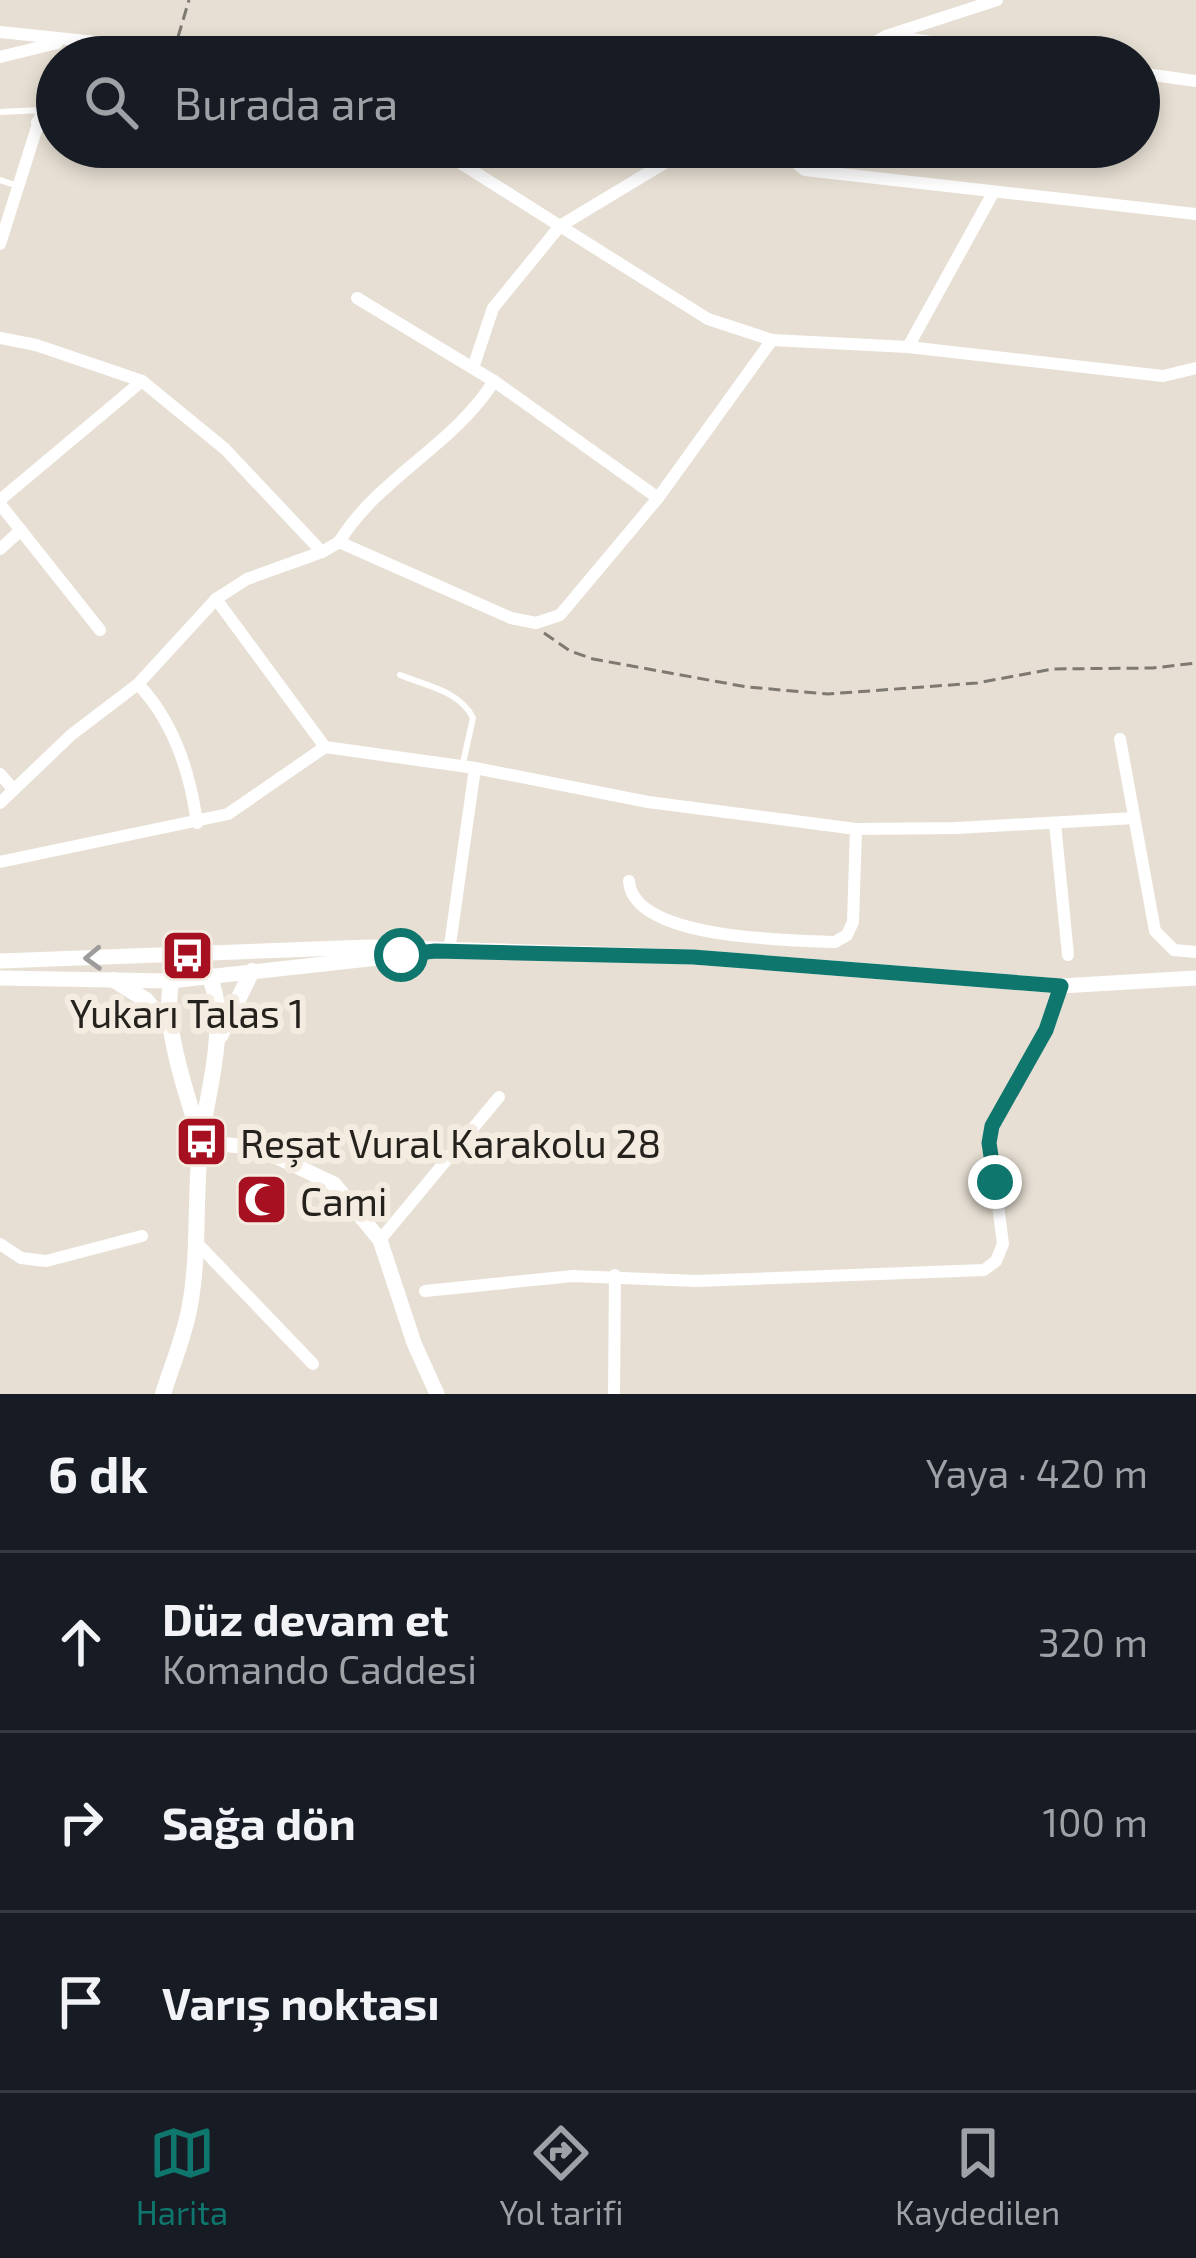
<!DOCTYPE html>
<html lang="tr">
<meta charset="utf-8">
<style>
body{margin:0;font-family:"Exo 2",sans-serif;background:#242831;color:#f1f3f6}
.stop{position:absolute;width:36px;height:36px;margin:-27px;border:9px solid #0f766e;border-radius:50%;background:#fff}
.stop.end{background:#0f766e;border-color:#fff;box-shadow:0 3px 12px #0008}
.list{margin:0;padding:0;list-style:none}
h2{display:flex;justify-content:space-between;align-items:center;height:156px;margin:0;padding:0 48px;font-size:51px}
h2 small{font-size:39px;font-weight:400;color:#9ea1a6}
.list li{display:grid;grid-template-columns:78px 1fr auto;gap:36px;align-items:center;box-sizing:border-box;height:180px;padding:0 48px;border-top:3px solid #363941}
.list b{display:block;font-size:45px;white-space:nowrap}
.list p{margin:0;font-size:39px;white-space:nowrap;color:#9ea1a6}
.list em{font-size:39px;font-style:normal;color:#9ea1a6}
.icon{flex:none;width:66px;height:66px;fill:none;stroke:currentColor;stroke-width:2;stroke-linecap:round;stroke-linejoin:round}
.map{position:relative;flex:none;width:1196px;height:1394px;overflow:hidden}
.search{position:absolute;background:#171b24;box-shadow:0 6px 18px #0003;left:36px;right:36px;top:36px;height:132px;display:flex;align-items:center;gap:30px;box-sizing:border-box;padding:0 42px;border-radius:66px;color:#9ea1a6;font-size:45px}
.sheet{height:696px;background:#171b24}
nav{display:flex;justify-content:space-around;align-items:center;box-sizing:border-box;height:168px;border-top:3px solid #363941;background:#171b24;font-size:33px;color:#9ea1a6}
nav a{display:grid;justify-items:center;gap:6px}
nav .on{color:#0f766e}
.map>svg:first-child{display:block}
.building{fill:#e4c084;filter:url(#shadow)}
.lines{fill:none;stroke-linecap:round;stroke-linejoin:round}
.path{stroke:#7e7971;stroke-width:3;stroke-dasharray:12 6;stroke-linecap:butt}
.service{stroke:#fff;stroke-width:6}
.minor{stroke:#fff;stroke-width:12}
.tertiary{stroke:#fff;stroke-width:15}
.secondary{stroke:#fff;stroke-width:16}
.oneway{stroke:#9d9c9a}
.route{stroke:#0f766e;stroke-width:15}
.labels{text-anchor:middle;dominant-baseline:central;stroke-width:12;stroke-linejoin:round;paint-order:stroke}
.poi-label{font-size:39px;fill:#25221e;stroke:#f4ece0;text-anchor:start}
</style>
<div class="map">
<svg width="1196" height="1394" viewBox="0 0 1196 1394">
<defs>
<filter id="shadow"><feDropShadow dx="5.5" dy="-5.5" stdDeviation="3" flood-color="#0004"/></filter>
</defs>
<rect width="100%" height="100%" fill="#e7dfd3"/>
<path class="building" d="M249,1184L281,1194L274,1216L242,1206Z"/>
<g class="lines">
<g class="path">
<path d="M178,37L189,0"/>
<path d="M544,633L570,651L593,659L747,687L828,694L977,683L1053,669L1153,668L1196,663"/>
</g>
<g class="service">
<path d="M0,112L42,110"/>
<path d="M0,180L18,186"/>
<path d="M400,675C427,686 460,691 473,718L463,763"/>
</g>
<g class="minor">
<path d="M0,32L240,57"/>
<path d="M891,36L1032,57"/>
<path d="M0,57L57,43"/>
<path d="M848,57L886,36L997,0"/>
<path d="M1139,73L1196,81"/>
<path d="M37,122L57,131"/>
<path d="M92,147L121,160"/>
<path d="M435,147L560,226L493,308L473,368"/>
<path d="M775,147L805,170L1196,214"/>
<path d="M0,244L57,64"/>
<path d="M0,338L36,345L142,381L0,500"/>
<path d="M772,340L908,347L1163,376L1196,368"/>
<path d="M908,347L993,193"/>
<path d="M658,498L772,340L708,319L560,226L691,147"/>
<path d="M0,504L100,630"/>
<path d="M339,542C379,477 454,445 494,381"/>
<path d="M0,549L21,530"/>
<path d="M322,552L339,542L511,618L536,623L560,615L658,498L494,381L357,298"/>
<path d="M216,599L325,747L475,768L449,952"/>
<path d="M138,684C174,722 190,771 197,823"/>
<path d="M1120,739L1155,931L1174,950L1196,952"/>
<path d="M475,768L648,802L856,829L853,922L847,935L835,942C790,940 633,940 629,881"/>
<path d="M0,774L13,789"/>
<path d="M0,803L71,735L138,684L216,599L247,579L322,552L225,449L142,381"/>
<path d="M1055,823L1068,955"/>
<path d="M856,829L957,828L1134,818"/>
<path d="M0,862L228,814L325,747"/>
<path d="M194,1240L313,1364"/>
<path d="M380,1240L499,1097"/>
<path d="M0,1244L21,1258L46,1261L142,1236"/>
<path d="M425,1291L573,1276L696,1281L984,1270L996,1261L1003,1244L989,1135L1051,1020L1061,986"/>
<path d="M614,1394L615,1275"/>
</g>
<g class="tertiary">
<path d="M0,961L368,947L693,957L1061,986L1196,978"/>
<path d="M0,978L170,981L396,956"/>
<path d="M201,1142L258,1148L334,1184L380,1240L414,1343L437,1394"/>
</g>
<g class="secondary">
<path d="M114,980L146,1000L170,1029"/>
<path d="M220,1036L252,971"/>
<path d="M163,1394C172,1365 185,1335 190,1305C200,1250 194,1193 201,1138C207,1093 242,979 187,955C145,989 189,1097 201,1142"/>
</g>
</g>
<defs><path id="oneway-chevron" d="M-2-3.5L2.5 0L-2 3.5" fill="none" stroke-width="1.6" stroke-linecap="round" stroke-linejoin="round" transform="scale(3)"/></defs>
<use class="oneway" href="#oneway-chevron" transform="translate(93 958) rotate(178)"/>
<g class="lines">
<path class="route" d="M401,955L435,951L693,957L1061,986L1046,1030L992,1126L989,1143L995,1182"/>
</g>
<defs>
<symbol id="bus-square" viewBox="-11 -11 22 22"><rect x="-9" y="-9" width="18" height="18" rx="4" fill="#a71021" stroke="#f4ece0"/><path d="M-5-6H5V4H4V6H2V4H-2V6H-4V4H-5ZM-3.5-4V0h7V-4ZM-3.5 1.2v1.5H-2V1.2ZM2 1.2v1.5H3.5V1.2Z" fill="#fff"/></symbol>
<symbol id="mosque-square" viewBox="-11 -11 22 22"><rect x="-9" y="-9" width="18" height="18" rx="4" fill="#a71021" stroke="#f4ece0"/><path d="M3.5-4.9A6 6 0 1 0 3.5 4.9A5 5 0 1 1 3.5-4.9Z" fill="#fff"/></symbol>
</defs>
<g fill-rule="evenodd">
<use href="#bus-square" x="158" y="926" width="59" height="59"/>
<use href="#bus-square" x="172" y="1112" width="59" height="59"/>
<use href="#mosque-square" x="232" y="1170" width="59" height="59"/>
</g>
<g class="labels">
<g class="poi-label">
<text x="187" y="1012" text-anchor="middle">Yukarı Talas 1</text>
<text x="240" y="1142">Reşat Vural Karakolu 28</text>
<text x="300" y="1200">Cami</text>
</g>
</g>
</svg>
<div class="stop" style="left:401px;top:955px"></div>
<div class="stop end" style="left:995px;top:1182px"></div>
<div class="search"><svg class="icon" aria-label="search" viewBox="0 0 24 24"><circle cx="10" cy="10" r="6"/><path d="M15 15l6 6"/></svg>Burada ara</div>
</div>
<section class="sheet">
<h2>6 dk<small>Yaya · 420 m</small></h2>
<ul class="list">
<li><svg class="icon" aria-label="ahead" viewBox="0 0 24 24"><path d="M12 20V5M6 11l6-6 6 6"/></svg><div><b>Düz devam et</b><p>Komando Caddesi</p></div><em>320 m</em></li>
<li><svg class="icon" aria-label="right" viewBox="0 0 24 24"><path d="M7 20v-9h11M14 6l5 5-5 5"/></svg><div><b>Sağa dön</b></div><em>100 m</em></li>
<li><svg class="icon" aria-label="arrive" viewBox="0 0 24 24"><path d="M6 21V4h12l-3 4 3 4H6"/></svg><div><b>Varış noktası</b></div></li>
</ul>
</section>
<nav>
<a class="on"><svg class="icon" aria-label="map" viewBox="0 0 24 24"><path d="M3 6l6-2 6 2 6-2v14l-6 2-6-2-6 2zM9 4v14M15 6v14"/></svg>Harita</a>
<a><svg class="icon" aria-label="directions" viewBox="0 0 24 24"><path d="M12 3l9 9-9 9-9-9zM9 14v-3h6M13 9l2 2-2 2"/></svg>Yol tarifi</a>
<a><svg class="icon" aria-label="saved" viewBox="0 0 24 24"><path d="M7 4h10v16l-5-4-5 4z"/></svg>Kaydedilen</a>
</nav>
